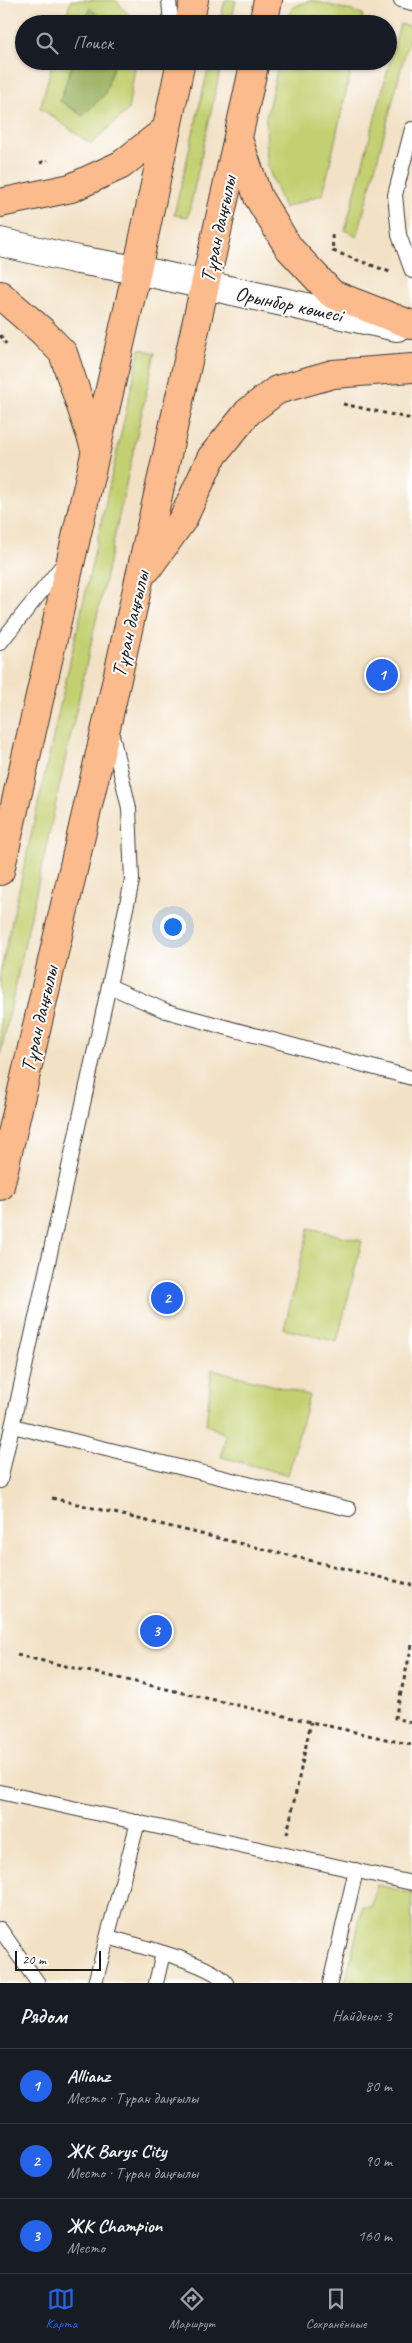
<!DOCTYPE html>
<html lang="ru">
<meta charset="utf-8">
<style>
body{margin:0;font-family:Caveat,sans-serif;background:#242831;color:#f1f3f6}
.scale{position:absolute;left:15px;bottom:12px;width:86px;box-sizing:border-box;padding-left:5px;border:2px solid #1c1c1c;border-top:0;font-size:14px;line-height:18px;white-space:nowrap;color:#1c1c1c;-webkit-text-stroke:4px #fff;paint-order:stroke}
.you{position:absolute;left:172px;top:926px;width:18px;height:18px;margin:-12px;border:4px solid #fff;border-radius:50%;background:#1a73e8;box-shadow:0 0 0 8px #1a73e833}
.badge{display:grid;place-items:center;width:32px;height:32px;border-radius:50%;background:#2563eb;color:#fff;font-size:16px;font-weight:700}
.pin{position:absolute;translate:-50% -50%;border:2px solid #fff;box-shadow:0 1px 5px #0006}
.list{margin:0;padding:0;list-style:none}
h2{display:flex;justify-content:space-between;align-items:center;height:65px;margin:0;padding:0 20px;font-size:21px}
h2 small{font-size:16px;font-weight:400;color:#9ea1a6}
.list li{display:grid;grid-template-columns:32px 1fr auto;gap:15px;align-items:center;box-sizing:border-box;height:75px;padding:0 20px;border-top:1px solid #363941}
.list b{display:block;font-size:19px;white-space:nowrap}
.list p{margin:0;font-size:16px;white-space:nowrap;color:#9ea1a6}
.list em{font-size:16px;font-style:normal;color:#9ea1a6}
.icon{flex:none;width:28px;height:28px;fill:none;stroke:currentColor;stroke-width:2;stroke-linecap:round;stroke-linejoin:round}
.map{position:relative;flex:none;width:412px;height:1983px;overflow:hidden}
.search{position:absolute;background:#171b24;box-shadow:0 1px 4px #0004;left:15px;right:15px;top:15px;height:55px;display:flex;align-items:center;gap:12px;box-sizing:border-box;padding:0 18px;border-radius:28px;color:#9ea1a6;font-size:19px}
.sheet{height:290px;background:#171b24}
nav{display:flex;justify-content:space-around;align-items:center;box-sizing:border-box;height:70px;border-top:1px solid #363941;background:#171b24;font-size:14px;color:#9ea1a6}
nav a{display:grid;justify-items:center;gap:2px}
nav .on{color:#2563eb}
.map>svg:first-child{display:block}
.green{fill:#c3d071;stroke:#707646}
.forest{fill:#9ab263;stroke:#5b6740}
.lines{fill:none;stroke-linecap:round;stroke-linejoin:round}
.service-casing{stroke:#3c3a35;stroke-width:16}
.minor-casing{stroke:#3c3a35;stroke-width:30}
.tertiary-casing{stroke:#3c3a35;stroke-width:30}
.primary-casing{stroke:#3c3a35;stroke-width:30}
.path{stroke:#3c3a35;stroke-width:3;stroke-dasharray:4 4;stroke-linecap:butt}
.service{stroke:#fff;stroke-width:14}
.minor{stroke:#fff;stroke-width:28}
.tertiary{stroke:#fff;stroke-width:28}
.primary{stroke:#fbbb8c;stroke-width:28}
.labels{text-anchor:middle;dominant-baseline:central;stroke-width:4;stroke-linejoin:round;paint-order:stroke}
.street-label{font-size:21px;fill:#1c1c1c;stroke:#fff}
</style>
<div class="map">
<svg width="412" height="1983" viewBox="0 0 412 1983">
<rect width="100%" height="100%" fill="#fff"/>
<filter id="ink" filterUnits="userSpaceOnUse"><feTurbulence type="fractalNoise" baseFrequency=".02" numOctaves="2"/><feDisplacementMap in="SourceGraphic" scale="10" xChannelSelector="R" yChannelSelector="G"/><feConvolveMatrix kernelMatrix="1 2 1 2 8 2 1 2 1" color-interpolation-filters="sRGB"/></filter>
<filter id="wash" filterUnits="userSpaceOnUse"><feTurbulence type="fractalNoise" baseFrequency=".0096" numOctaves="4" result="noise"/><feDisplacementMap in="SourceGraphic" scale="20" xChannelSelector="R" yChannelSelector="G"/><feGaussianBlur stdDeviation="1.12" result="paint"/><feColorMatrix in="noise" values="0 0 0 0 0 0 0 0 0 0 0 0 0 0 0 0 0 1.4 0 .05"/><feComposite in="paint" operator="in"/></filter>
<g filter="url(#wash)">
<rect width="100%" height="100%" fill="#f2e1c5"/>
<g class="green">
<path d="M71,0H116L136,24H64Z"/>
<path d="M225,0H236L231,24H219Z"/>
<path d="M310,0L363,14L361,24H289L292,8Z"/>
<path d="M400,24L412,27L357,237L345,230Z"/>
<path d="M53,61H136L128,110L91,144L40,108Z"/>
<path d="M210,61H222L188,217L174,215Z"/>
<path d="M279,61H353L323,194L284,208L267,165L266,118Z"/>
<path d="M140,349L155,353L0,1056V974Z"/>
<path d="M309,1228L362,1241L337,1342L284,1329Z"/>
<path d="M212,1369L309,1395L288,1475L221,1457L226,1435L206,1424Z"/>
<path d="M377,1885L412,1893V1983H345L363,1906L371,1907Z"/>
</g>
<g class="forest">
<path d="M90,8L107,24H85Z"/>
<path d="M73,61H115L105,94L83,116L60,101Z"/>
</g>
</g>
<g filter="url(#ink)">
<g class="lines">
<defs>
<g id="service">
<path d="M169,0L171,24"/>
<path d="M401,0L412,3"/>
<path d="M412,129L395,195L399,235L412,271"/>
<path d="M0,643L65,562"/>
<path d="M109,986L166,1011L412,1078"/>
<path d="M13,1426L349,1509"/>
<path d="M0,1481L132,881L129,808L111,731"/>
<path d="M0,1792L412,1883"/>
<path d="M0,1929L38,1983"/>
<path d="M108,1937C134,1945 212,1963 226,1983"/>
<path d="M95,1983L138,1822"/>
<path d="M156,1983L163,1953"/>
<path d="M330,1983L356,1870"/>
</g>
<path id="minor" d="M0,242L78,260L137,270"/>
<path id="tertiary" d="M137,270L397,327"/>
<g id="primary">
<path d="M189,24L194,0"/>
<path d="M263,24L268,0"/>
<path d="M238,139L258,197L289,248L332,294L412,325"/>
<path d="M0,203L71,188L121,165L167,129"/>
<path d="M0,295L42,331L63,353L95,448"/>
<path d="M147,569L183,519L211,458L248,412L277,390L333,374L412,368"/>
<path d="M0,871L137,270L181,61"/>
<path d="M0,1186L108,719L255,61"/>
</g>
</defs>
<use href="#service" class="service-casing"/>
<use href="#minor" class="minor-casing"/>
<use href="#tertiary" class="tertiary-casing"/>
<use href="#primary" class="primary-casing"/>
<g class="path">
<path d="M40,163L48,160"/>
<path d="M332,235L333,251L390,272"/>
<path d="M0,335L6,344"/>
<path d="M343,404L412,419"/>
<path d="M52,1498L412,1585"/>
<path d="M412,1645L395,1718L412,1723"/>
<path d="M17,1655L412,1745"/>
<path d="M287,1834L311,1722"/>
</g>
<use href="#service" class="service"/>
<use href="#minor" class="minor"/>
<use href="#tertiary" class="tertiary"/>
<use href="#primary" class="primary"/>
</g>
</g>
<g class="labels">
<g class="street-label">
<text transform="translate(218 229) rotate(-78)">Тұран даңғылы</text>
<text transform="translate(289 304) rotate(12)">Орынбор көшесі</text>
<text transform="translate(130 624) rotate(-77)">Тұран даңғылы</text>
<text transform="translate(39 1019) rotate(-77)">Тұран даңғылы</text>
</g>
</g>
</svg>
<div class="scale">20 m</div>
<div class="you"></div>
<div class="pin badge" style="left:382px;top:675px">1</div>
<div class="pin badge" style="left:167px;top:1298px">2</div>
<div class="pin badge" style="left:156px;top:1631px">3</div>
<div class="search"><svg class="icon" aria-label="search" viewBox="0 0 24 24"><circle cx="10" cy="10" r="6"/><path d="M15 15l6 6"/></svg>Поиск</div>
</div>
<section class="sheet">
<h2>Рядом<small>Найдено: 3</small></h2>
<ul class="list">
<li><span class="badge">1</span><div><b>Allianz</b><p>Место · Тұран даңғылы</p></div><em>80 m</em></li>
<li><span class="badge">2</span><div><b>ЖК Barys City</b><p>Место · Тұран даңғылы</p></div><em>90 m</em></li>
<li><span class="badge">3</span><div><b>ЖК Champion</b><p>Место</p></div><em>160 m</em></li>
</ul>
</section>
<nav>
<a class="on"><svg class="icon" aria-label="map" viewBox="0 0 24 24"><path d="M3 6l6-2 6 2 6-2v14l-6 2-6-2-6 2zM9 4v14M15 6v14"/></svg>Карта</a>
<a><svg class="icon" aria-label="directions" viewBox="0 0 24 24"><path d="M12 3l9 9-9 9-9-9zM9 14v-3h6M13 9l2 2-2 2"/></svg>Маршрут</a>
<a><svg class="icon" aria-label="saved" viewBox="0 0 24 24"><path d="M7 4h10v16l-5-4-5 4z"/></svg>Сохранённые</a>
</nav>
